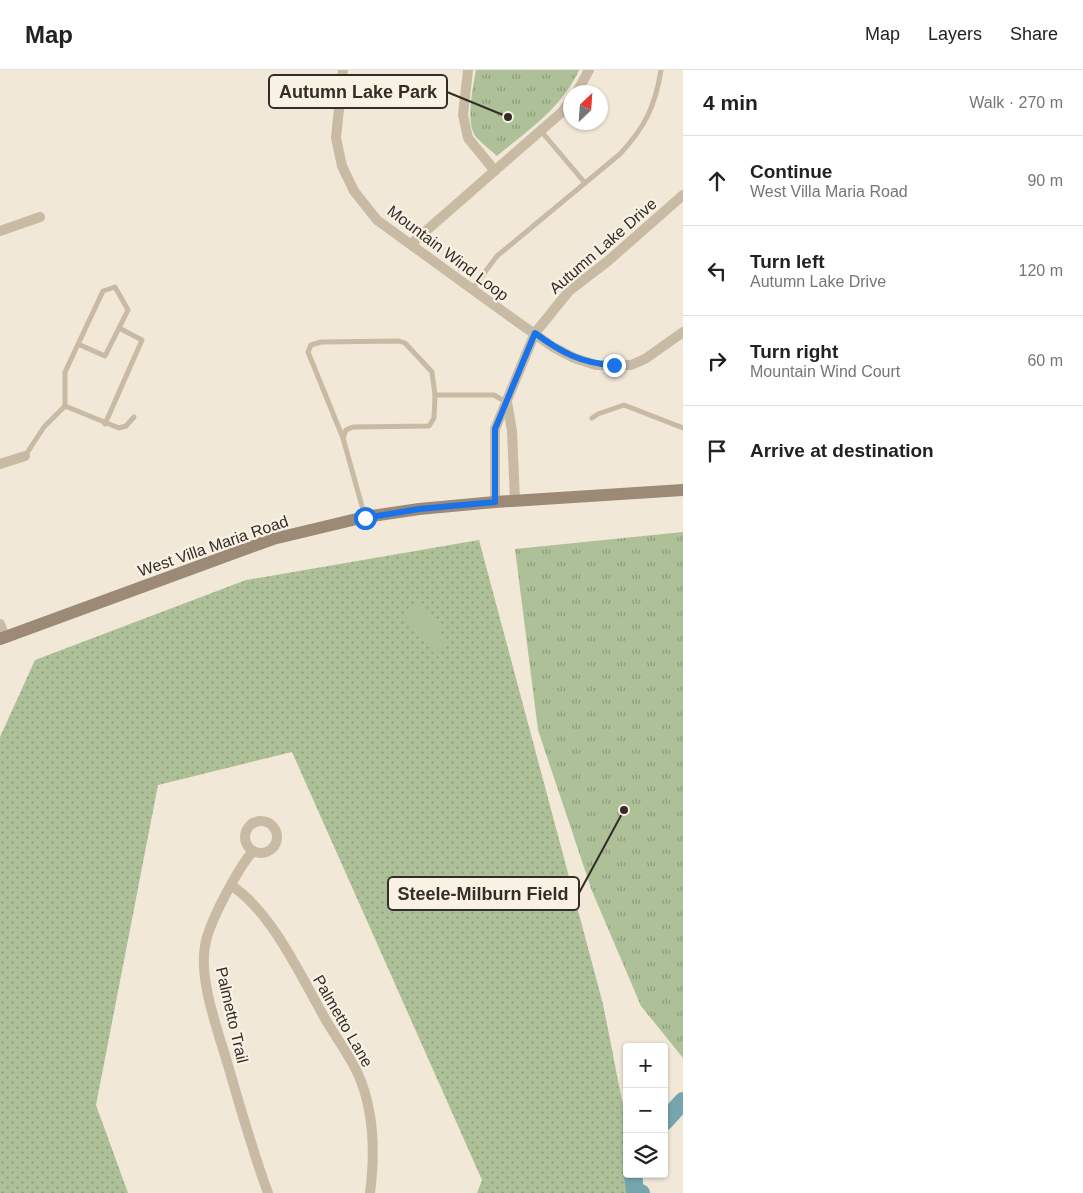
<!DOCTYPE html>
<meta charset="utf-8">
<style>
body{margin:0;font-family:Helvetica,sans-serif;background:#f2f2f2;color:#222}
.controls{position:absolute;right:15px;bottom:15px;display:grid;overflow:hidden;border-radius:5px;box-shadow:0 1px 4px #0004}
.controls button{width:45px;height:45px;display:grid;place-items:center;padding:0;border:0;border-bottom:1px solid #e0e0e0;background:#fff;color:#222;font:25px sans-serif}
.compass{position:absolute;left:563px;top:15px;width:45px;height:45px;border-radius:50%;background:#fff;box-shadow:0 1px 4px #0004;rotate:25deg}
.stop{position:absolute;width:15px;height:15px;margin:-11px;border:4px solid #1a73e8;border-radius:50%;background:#fff}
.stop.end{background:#1a73e8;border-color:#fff;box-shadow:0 1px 5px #0008}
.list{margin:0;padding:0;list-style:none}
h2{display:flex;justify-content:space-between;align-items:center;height:65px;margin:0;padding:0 20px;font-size:21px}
h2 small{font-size:16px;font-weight:400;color:#767676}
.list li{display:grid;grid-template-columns:32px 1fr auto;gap:15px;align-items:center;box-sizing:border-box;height:90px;padding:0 20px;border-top:1px solid #e0e0e0}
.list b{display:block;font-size:19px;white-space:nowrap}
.list p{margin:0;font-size:16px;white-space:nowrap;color:#767676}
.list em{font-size:16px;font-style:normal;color:#767676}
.icon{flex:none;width:28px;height:28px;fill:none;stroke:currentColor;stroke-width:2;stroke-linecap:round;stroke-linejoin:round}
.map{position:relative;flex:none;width:683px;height:1123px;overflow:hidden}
header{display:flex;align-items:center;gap:30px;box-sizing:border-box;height:70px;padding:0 25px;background:#fff;border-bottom:1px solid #e0e0e0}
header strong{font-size:24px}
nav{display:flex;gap:28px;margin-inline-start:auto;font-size:18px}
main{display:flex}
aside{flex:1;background:#fff}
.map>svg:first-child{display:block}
.grass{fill:url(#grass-dots)}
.park{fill:url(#park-tufts)}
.pitch{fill:#aec098}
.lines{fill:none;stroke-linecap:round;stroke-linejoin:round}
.river{stroke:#77a5ae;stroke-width:18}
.lane{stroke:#c9baa4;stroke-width:5}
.street{stroke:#c9baa4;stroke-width:10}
.secondary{stroke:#9c8976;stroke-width:12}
.route{stroke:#1a73e8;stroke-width:6}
.labels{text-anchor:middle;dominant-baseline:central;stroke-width:4.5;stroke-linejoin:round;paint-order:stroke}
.street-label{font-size:16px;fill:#342c26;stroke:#f9f2e4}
.leader{fill:none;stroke:#342c26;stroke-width:2}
.callout-dot{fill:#342c26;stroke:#f9f2e4;stroke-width:2}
.callout{fill:#f9f2e4;stroke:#342c26;stroke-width:2}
.callout-label{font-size:18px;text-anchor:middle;font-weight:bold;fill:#342c26}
</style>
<header>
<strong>Map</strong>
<nav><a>Map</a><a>Layers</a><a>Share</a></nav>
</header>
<main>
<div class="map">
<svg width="683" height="1123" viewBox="0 0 683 1123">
<defs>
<pattern id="grass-dots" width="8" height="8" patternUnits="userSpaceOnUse" patternTransform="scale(1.25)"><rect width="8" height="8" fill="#aec098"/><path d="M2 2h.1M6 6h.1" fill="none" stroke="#8e9c7c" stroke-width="1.8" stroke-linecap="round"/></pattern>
<pattern id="park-tufts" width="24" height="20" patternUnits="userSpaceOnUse" patternTransform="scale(1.25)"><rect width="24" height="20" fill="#aec098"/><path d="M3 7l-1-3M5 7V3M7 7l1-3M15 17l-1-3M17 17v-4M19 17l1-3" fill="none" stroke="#8e9c7c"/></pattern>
</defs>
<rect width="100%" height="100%" fill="#f1e8d8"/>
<path class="grass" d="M479,470L603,934L627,1056V1104H636L640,1123H477L482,1110L292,682L158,715L96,1035L128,1123H0V667L35,590L246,510Z"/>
<g class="park">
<path d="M476,0H579C562,38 528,60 497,86C491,80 482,74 476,67C465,53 473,17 476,0Z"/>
<path d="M683,462V988L641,936L592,821L538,660L515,479Z"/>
</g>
<path class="pitch" d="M410,535L424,536C437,549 443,561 446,579L435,586C426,571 414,560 405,545Z"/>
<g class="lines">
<g class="river">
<path d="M664,1052L683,1031"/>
<path d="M633,1104L635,1121L641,1123"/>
</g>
<g class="lane">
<path d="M541,61L585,113"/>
<path d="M472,219L497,186L620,84C645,57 655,37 661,0"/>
<path d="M65,336L119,358L126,356L134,347"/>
<path d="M592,348L598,344L624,335L683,358"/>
<path d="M105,354L142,270L119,258"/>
<path d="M343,368L308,282L311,275L321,272L399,271L405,273L432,302L435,325"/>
<path d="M25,386L44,357L65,336V302L103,221L115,217L128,240L105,286L78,274"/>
<path d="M365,447L343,368L346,360L353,357L429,356L434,348L435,325H494L506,332"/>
</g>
<g class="street">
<path d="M343,0L336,68L342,96L354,121L377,150L505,243L553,277L574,288L596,295H631L645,289L683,262"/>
<path d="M468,0L463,45L468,68L495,101"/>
<path d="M577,22L589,0"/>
<path d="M0,161L40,147"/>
<path d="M411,174L562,42L570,31"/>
<path d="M507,332L512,361L515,431"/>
<path d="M0,394L25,386"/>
<path d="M495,432V359L535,263L569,221L608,191L683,125"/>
<path d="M0,554L5,567"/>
<circle cx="261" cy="767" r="16"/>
<path d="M253,781C238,798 208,854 205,876C199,910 217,958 227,992C240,1036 252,1080 268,1123"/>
<path d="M232,816C273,843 302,909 327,952C337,969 350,986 358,1004C374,1040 375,1084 370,1123"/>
</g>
<path class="secondary" d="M0,569L273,469L365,447L419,439L495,432L683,420"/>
</g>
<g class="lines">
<path class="route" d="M365,448L419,439L495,432V359L535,263C560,282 583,294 614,295"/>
</g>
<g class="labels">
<g class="street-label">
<text transform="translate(603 176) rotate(-41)">Autumn Lake Drive</text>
<text transform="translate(448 183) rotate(37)">Mountain Wind Loop</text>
<text transform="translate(213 476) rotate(-19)">West Villa Maria Road</text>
<text transform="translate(232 945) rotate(77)">Palmetto Trail</text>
<text transform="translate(343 951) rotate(60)">Palmetto Lane</text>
</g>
</g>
<path class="leader" d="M508 47L447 22M624 740L579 823"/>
<g class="callout-dot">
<circle cx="508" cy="47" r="5"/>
<circle cx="624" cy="740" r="5"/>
</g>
<g class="callout">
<rect x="269" y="5" width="178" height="33" rx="5"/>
<rect x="388" y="807" width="191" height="33" rx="5"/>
</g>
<g class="callout-label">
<text x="358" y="28">Autumn Lake Park</text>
<text x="483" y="830">Steele-Milburn Field</text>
</g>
</svg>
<div class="controls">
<button>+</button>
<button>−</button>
<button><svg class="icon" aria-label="layers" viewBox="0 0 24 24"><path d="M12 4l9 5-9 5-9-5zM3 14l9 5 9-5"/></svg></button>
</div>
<svg class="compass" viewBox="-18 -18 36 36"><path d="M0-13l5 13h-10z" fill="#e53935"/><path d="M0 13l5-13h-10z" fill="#767676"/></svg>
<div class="stop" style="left:365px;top:448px"></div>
<div class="stop end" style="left:614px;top:295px"></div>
</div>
<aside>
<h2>4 min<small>Walk · 270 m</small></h2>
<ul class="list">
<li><svg class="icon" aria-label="ahead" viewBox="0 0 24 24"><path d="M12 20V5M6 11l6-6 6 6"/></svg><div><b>Continue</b><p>West Villa Maria Road</p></div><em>90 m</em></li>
<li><svg class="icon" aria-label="left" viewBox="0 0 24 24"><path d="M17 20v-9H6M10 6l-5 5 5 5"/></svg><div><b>Turn left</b><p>Autumn Lake Drive</p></div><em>120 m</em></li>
<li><svg class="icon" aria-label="right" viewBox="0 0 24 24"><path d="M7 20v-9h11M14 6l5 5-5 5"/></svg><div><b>Turn right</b><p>Mountain Wind Court</p></div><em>60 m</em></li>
<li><svg class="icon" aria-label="arrive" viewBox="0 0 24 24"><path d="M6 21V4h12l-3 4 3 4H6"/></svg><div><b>Arrive at destination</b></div></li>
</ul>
</aside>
</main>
